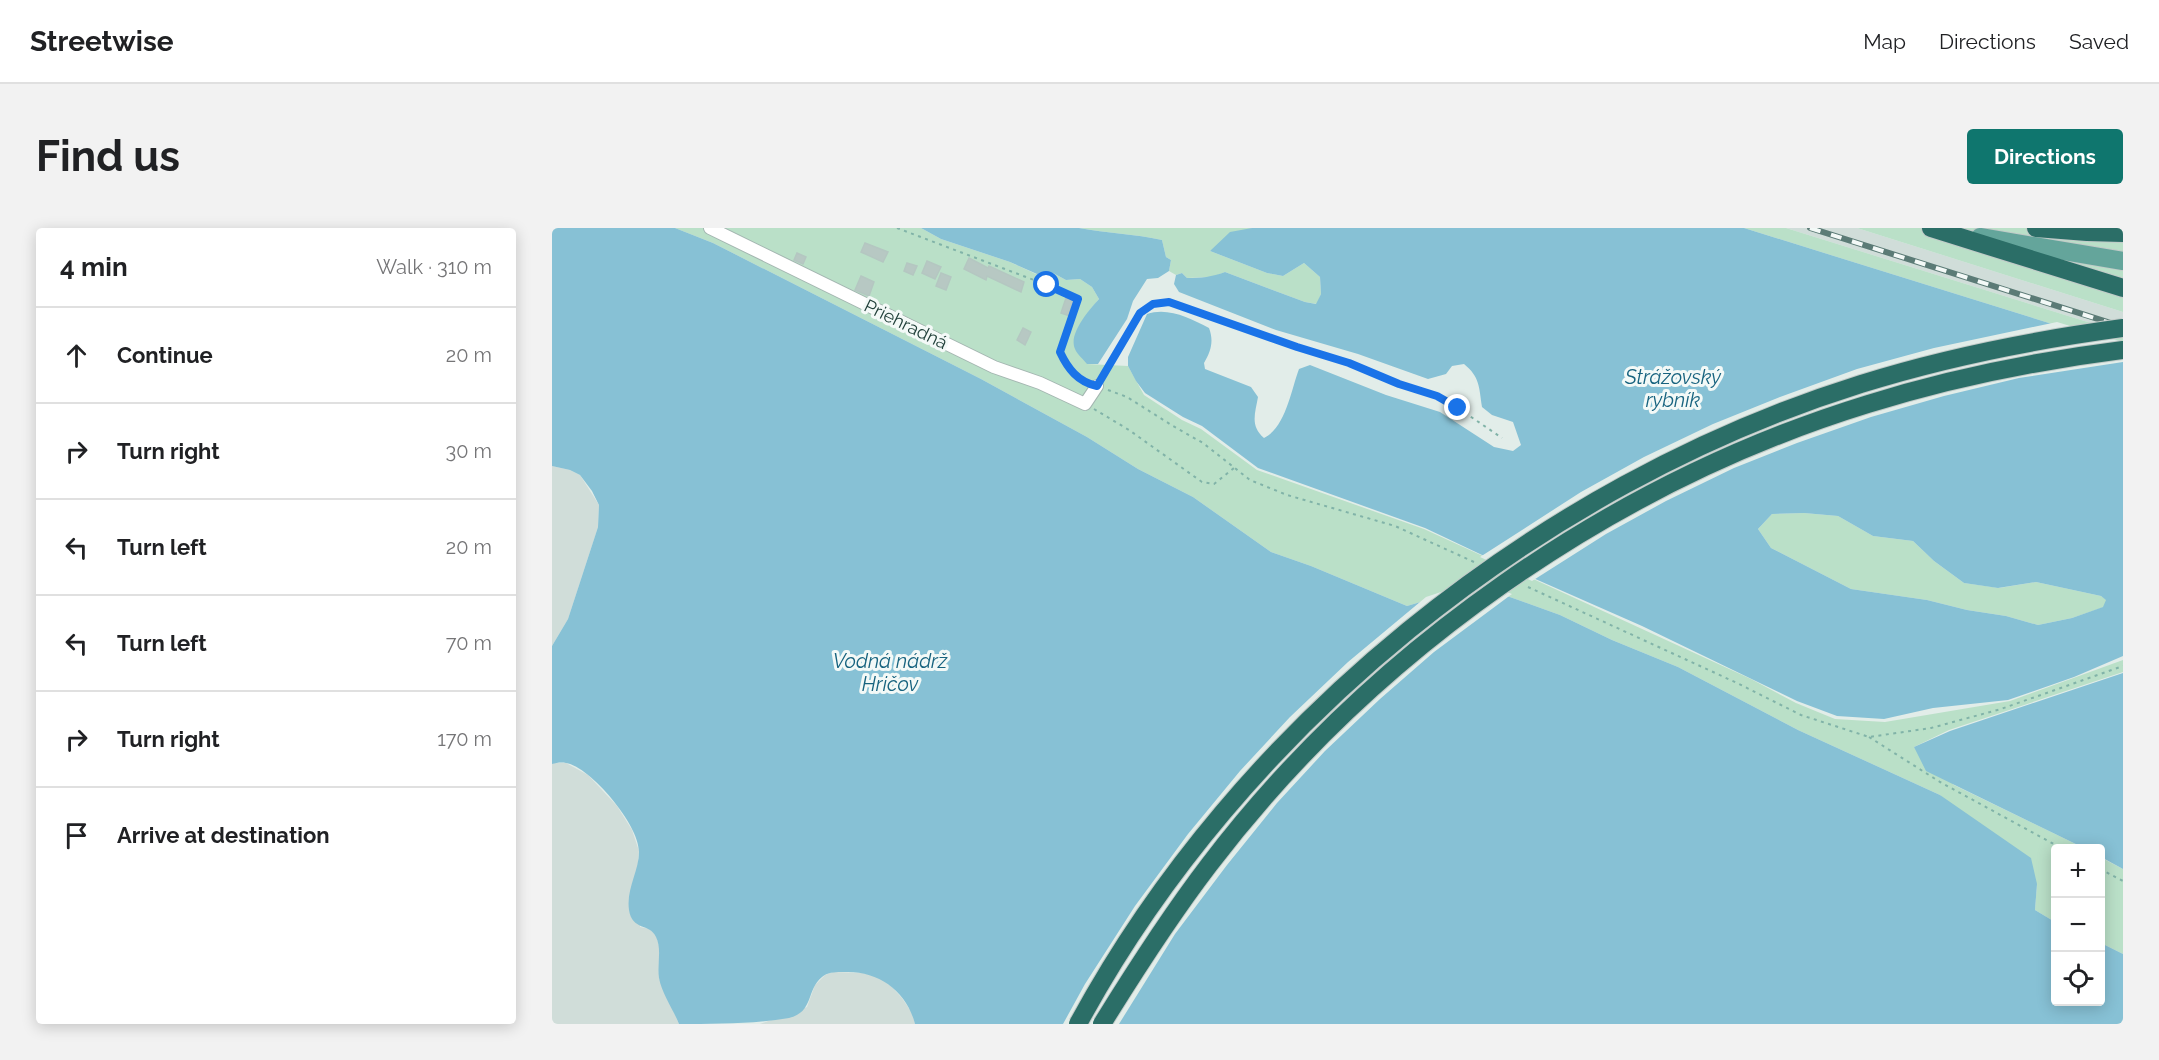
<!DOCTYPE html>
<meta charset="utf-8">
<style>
body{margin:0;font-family:Raleway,sans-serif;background:#f2f2f2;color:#202124}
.controls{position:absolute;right:18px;bottom:18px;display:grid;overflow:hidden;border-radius:6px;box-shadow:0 3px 15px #0003}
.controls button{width:54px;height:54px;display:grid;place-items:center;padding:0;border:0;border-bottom:2px solid #e0e0e0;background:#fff;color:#202124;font:30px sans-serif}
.stop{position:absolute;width:18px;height:18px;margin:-14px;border:4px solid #1a73e8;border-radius:50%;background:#fff}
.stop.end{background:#1a73e8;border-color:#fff;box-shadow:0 2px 6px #0008}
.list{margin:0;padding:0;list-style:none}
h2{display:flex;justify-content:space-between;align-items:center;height:78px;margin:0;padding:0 24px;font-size:26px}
h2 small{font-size:20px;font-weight:400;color:#757577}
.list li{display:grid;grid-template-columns:39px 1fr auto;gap:18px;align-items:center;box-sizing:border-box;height:96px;padding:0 24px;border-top:2px solid #e0e0e0}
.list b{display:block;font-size:22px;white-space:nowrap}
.list em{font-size:20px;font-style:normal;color:#757577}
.icon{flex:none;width:33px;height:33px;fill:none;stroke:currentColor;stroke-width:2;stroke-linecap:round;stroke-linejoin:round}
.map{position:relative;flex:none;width:1571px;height:796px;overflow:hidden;border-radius:6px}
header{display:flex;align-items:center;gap:36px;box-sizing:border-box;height:84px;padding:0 30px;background:#fff;border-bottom:2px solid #e0e0e0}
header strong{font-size:28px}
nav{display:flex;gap:33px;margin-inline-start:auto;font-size:21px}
.intro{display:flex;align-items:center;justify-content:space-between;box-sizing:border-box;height:144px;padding:0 36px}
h1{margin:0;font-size:42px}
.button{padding:15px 27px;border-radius:6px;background:#0f766e;color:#fff;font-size:21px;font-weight:700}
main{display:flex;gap:36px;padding:0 36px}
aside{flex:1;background:#fff;border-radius:6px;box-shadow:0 3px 15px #0003}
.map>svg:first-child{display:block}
.built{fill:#d0ddd9}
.green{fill:#bae0c8}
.water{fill:#87c1d5;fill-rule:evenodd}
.pier{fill:#e2ede9}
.building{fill:#b7c8c3;stroke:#b4c7c1;stroke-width:1.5}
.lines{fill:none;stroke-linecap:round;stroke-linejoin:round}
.minor-casing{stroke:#a4b6b1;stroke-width:14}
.primary-casing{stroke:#c1cac8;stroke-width:20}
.motorway-casing{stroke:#c1cac8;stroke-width:20}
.path{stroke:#81b3a8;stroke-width:2;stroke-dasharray:3 4.5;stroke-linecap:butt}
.minor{stroke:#fff;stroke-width:12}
.primary{stroke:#64a59b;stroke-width:18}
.motorway{stroke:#2b6e67;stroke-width:18}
.rail-casing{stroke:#5b7b76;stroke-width:6}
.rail{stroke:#f3f9f7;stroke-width:4;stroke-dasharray:11;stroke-linecap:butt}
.motorway-bridge-casing{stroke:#c1cac8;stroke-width:20;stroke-linecap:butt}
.motorway-bridge{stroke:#2b6e67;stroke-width:18}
.route{stroke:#1a73e8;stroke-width:8}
.labels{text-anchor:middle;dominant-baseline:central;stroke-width:6;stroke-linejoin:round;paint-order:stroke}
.street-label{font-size:18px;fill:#21403a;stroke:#f3f9f7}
.water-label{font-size:20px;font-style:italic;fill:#17637f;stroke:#f3f9f7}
</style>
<header>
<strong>Streetwise</strong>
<nav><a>Map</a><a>Directions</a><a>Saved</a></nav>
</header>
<div class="intro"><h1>Find us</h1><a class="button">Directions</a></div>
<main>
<aside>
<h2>4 min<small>Walk · 310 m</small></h2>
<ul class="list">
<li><svg class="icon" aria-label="ahead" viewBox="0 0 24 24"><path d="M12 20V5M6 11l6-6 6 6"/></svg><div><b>Continue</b></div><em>20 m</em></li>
<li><svg class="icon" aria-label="right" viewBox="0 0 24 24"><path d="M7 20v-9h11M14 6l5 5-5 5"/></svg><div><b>Turn right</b></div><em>30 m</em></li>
<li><svg class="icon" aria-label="left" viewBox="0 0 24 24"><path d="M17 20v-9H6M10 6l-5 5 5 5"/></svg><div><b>Turn left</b></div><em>20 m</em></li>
<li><svg class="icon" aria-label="left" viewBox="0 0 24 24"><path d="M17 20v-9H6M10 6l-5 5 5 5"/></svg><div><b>Turn left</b></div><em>70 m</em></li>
<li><svg class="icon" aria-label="right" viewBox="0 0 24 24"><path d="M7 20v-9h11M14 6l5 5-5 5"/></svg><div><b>Turn right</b></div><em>170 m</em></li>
<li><svg class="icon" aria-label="arrive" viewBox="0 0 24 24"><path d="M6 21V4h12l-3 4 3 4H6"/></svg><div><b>Arrive at destination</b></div></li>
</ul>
</aside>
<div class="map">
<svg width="1571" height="796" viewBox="0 0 1571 796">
<rect width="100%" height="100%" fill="#e2ede9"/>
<g class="built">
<path d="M1234,0H1305L1571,84V105Z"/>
<path d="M0,238L18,242L28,247L47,277L46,299L16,391L0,418Z"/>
<path d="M2,535H14L36,547L65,578L80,602L87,623L86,633L88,699L98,701L104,707L107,717V750L127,796H0V536Z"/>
<path d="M281,744L311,745L326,749L339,758L350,770L360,785L363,796H208L255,779L263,757L273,747Z"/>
</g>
<g class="green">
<path d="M123,0H369L389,11L458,34L484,46L501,45L514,52L528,51L540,59L547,71L537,83L532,92L535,136L576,138L592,167L630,192L649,201L705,242L872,301L1199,451L1244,475L1283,491L1333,494L1458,473L1571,432V444L1397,502L1362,519L1402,557L1532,620H1504L1503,694L1483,682L1485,656L1388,567L1246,502L1126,439L1060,412L1008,387L955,368L892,367L855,378L759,338L719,324L641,269L586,241L535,209L429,151L161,15Z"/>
<path d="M527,0H700L658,23L715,45L731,48L752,35L768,49L769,66L765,76L753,74L673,44L661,49L635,50L630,45L624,47L617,43L619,32L614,29L610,12C583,6 555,5 527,0Z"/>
<path d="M1192,0H1234L1571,105V118Z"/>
<path d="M1305,0H1571V84Z"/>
<path d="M1252,285L1286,288L1321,308L1361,313L1382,333L1412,355L1447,360L1484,354L1549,368L1555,372L1552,379L1520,390L1486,397L1454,388L1415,382L1375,372L1299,361L1219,320L1206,301L1220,286Z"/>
<path d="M1548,629L1571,641V726L1549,715Z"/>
</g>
<g class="water">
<path d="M0,0H123L161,15L429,151L535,209L586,241L641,269L719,324L759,338L855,378L892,367L955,368L1008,387L1060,412L1126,439L1246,502L1388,567L1479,630L1485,656L1483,682L1503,694L1504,774H1548L1549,715L1571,726V796H363C355,764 328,744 296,744C287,744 277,743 270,749C254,762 262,784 237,790C202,796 164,796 127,796C121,781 110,766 107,750C105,736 110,721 104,709C98,695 80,703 77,682C74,661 87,643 87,624C88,598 39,539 14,535C9,534 4,535 0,536V418L16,391L46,299L47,277L40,263L28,247L18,242L0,238Z"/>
<path d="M369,0H527C555,5 583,6 610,12L614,29L619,32L617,43L606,50L595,51L581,73L575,91L546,136H535C532,132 525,126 523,121C516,106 537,82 547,71L540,59L528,51L514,52L501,45L485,46L458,34L389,11Z"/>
<path d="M700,0H1192L1571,118V428L1522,449L1456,472L1381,480L1332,491L1285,488L1245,473L1090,398L947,335L873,300L706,240L650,198L631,189L593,165L584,153L576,138V129L595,86C616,79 638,90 657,100C662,113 659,123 652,135L653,141L699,159L706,169C703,186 698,198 712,210C734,199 739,162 747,141L758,137L834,167L888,184L942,219L961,223L969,217L961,194L940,187L930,179C927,159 928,149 912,136L900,138L894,146L876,151L806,126L724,102L627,64L622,56L624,47L630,45L635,50C649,50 660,49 673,44L753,74L764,76L769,66L768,49L752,35L731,48L715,45L658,23L678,4ZM1252,285L1286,288L1321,308L1361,313L1382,333L1412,355L1446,360L1484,354L1549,368L1554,372L1551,379L1520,390L1486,397L1454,388L1415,382L1375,372L1299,361L1219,320L1206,301L1220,286Z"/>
<path d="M1571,445V641L1549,629L1548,620H1532L1374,543L1362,519L1398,503Z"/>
</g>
<g class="pier">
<path d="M1505,94L1571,114V134L1467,150L1392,168L1319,189L1245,215L1182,240L1114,273L1054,306L980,353L928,329L1029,264L1092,229L1161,196L1228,169L1305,141L1382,120Z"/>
<path d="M925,352L960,366L882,424L828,471L773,523L725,575L675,637L623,706L567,796H511L533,756L583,678L636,606L688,543L738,489L796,434L874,369Z"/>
</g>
<g class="building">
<path d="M313,15L336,24L331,34L309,24Z"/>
<path d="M245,25L254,29L251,36L242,32Z"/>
<path d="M417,30L436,40L437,38L472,54L469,64L435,48L434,52L412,41Z"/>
<path d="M375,33L389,39L383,51L370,45Z"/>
<path d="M355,35L365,38L361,47L352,43Z"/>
<path d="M389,45L399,49L394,62L384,58Z"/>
<path d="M309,48L322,54L317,68L303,62Z"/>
<path d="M514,70L523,73L518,88L509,85Z"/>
<path d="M471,100L479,104L473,117L465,112Z"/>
</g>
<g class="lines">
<defs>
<path id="minor" d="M158,0L442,139L488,155L533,176L545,158"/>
<path id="primary" d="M1428,9L1571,33"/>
<g id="motorway">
<path d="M1379,0L1571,60"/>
<path d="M1484,0L1535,4L1571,5"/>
</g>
</defs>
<use href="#minor" class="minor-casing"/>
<use href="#primary" class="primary-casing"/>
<use href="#motorway" class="motorway-casing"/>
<g class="path">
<path d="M345,0L495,57L526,71L508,124L516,141L533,155"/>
<path d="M552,148C570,122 579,75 617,74L745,119L797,135L847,156L885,168L906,180L950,210"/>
<path d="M556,162L575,169L621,198L651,215L698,252L735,267L843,298L922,334"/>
<path d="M542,181L577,202L650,254L662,256L682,240"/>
<path d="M976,359L1185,455L1249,487L1317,509L1379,500L1449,481L1571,438"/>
<path d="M1317,509L1388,554L1509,620"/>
<path d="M1548,641L1571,653"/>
</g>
<use href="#minor" class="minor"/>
<use href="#primary" class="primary"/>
<use href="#motorway" class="motorway"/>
<defs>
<path id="rail" d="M1258,0L1571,99"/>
</defs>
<use href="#rail" class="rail-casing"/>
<use href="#rail" class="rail"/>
<defs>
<g id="motorway-bridge">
<path d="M526,796C687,498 986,257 1309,156C1395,129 1482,112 1571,100"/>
<path d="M550,796C584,741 618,688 657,637C819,424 1059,255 1316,176C1399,150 1484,133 1571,122"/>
</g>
</defs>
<use href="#motorway-bridge" class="motorway-bridge-casing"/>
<use href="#motorway-bridge" class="motorway-bridge"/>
</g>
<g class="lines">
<path class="route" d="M495,57L526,71L508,124C516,141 526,154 545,158L588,85L601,76L617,74L745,119L797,135L847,156L885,168L906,180"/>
</g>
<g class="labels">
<g class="street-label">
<text transform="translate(354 96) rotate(26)">Priehradná</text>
</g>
<g class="water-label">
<text x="1121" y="149">Strážovský<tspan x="1121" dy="23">rybník</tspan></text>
<text x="338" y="433">Vodná nádrž<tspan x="338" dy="23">Hričov</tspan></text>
</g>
</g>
</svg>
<div class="controls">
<button>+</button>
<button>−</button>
<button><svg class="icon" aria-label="locate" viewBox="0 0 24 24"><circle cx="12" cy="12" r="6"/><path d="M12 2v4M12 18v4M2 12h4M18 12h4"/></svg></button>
</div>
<div class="stop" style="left:495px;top:57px"></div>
<div class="stop end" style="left:906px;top:180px"></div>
</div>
</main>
